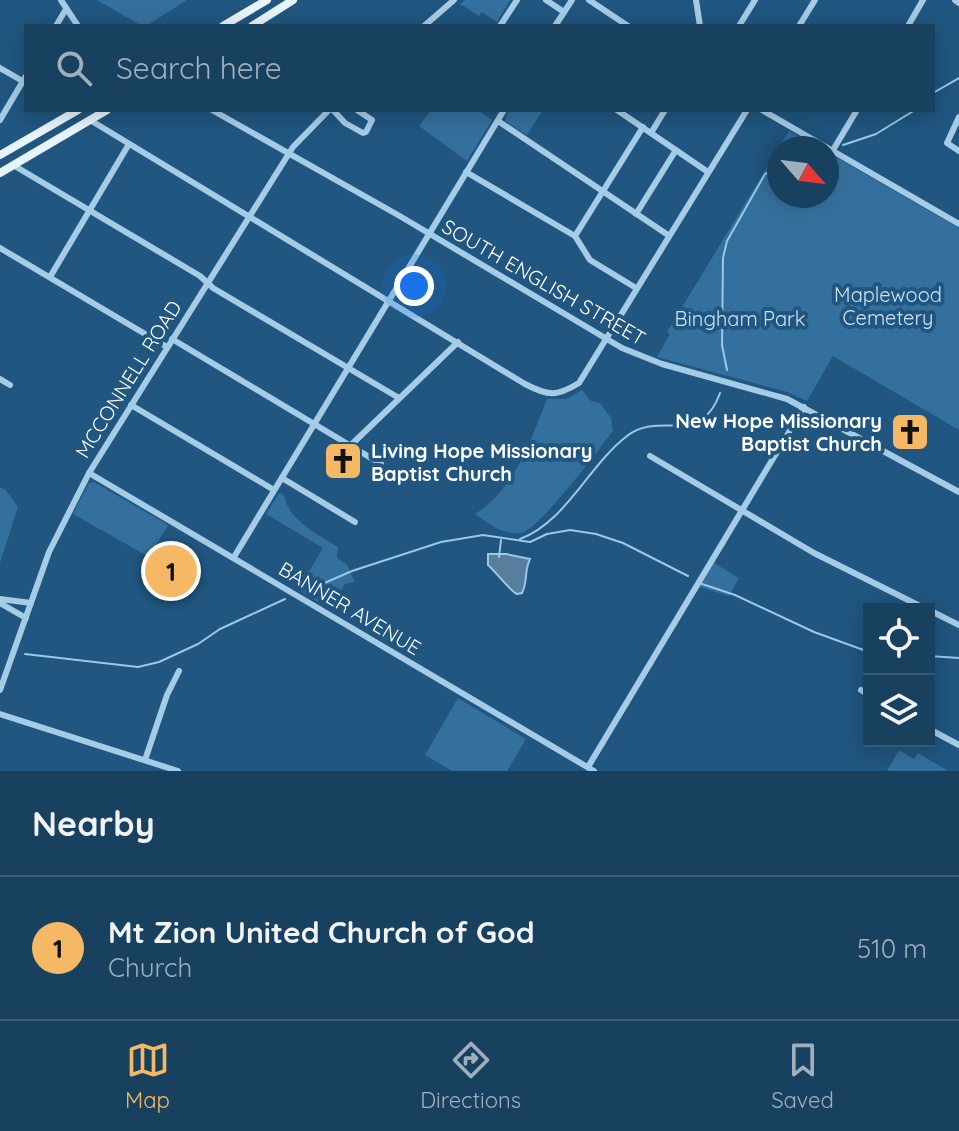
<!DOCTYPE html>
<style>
body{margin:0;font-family:Quicksand,sans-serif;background:#214765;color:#f1f3f6}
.controls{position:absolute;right:24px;bottom:24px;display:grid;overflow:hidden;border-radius:0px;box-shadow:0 4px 20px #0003}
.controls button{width:72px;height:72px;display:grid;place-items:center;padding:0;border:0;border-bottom:2px solid #365974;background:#18405f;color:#f1f3f6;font:40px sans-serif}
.compass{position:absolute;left:767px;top:136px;width:72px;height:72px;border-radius:50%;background:#18405f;box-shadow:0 4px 20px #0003;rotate:118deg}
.you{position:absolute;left:414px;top:286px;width:28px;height:28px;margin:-20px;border:6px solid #fff;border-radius:50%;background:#1a73e8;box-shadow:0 0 0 12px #1a73e833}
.badge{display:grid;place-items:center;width:52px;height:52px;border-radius:50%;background:#f5b966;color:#111;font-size:26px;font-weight:700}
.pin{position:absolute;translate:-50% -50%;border:4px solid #fff;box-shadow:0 2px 8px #0006}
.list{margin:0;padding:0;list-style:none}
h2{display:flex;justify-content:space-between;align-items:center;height:104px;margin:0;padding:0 32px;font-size:34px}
h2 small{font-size:26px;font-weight:400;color:#9fafbd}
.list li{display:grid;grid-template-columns:52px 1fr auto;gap:24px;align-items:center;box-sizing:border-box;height:144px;padding:0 32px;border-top:2px solid #365974}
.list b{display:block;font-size:30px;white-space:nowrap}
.list p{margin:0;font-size:26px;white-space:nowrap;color:#9fafbd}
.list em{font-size:26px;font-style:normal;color:#9fafbd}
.icon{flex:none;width:44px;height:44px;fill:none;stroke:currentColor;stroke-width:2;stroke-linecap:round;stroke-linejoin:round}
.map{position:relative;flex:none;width:959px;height:771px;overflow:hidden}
.search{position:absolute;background:#18405f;box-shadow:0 4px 20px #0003;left:24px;right:24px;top:24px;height:88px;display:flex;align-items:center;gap:20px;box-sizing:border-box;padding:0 28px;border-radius:0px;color:#9fafbd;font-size:30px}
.sheet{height:248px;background:#18405f}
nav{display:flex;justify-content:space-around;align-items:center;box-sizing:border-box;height:112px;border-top:2px solid #365974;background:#18405f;font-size:22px;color:#9fafbd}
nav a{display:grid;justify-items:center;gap:4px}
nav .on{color:#f5b966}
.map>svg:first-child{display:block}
.green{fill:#34709d}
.water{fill:#577e9c;stroke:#99c8e9;stroke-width:2}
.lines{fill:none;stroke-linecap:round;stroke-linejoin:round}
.stream{stroke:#99c8e9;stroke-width:2}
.minor{stroke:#a5cce7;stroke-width:6}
.major{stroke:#e7f3fd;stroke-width:8}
.labels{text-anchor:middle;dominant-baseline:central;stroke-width:8;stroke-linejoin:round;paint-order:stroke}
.street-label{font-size:20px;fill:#fff;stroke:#20567f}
.park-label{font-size:20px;fill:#c9e3f6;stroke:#20567f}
.poi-label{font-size:20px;font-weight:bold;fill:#fff;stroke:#20567f;text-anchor:end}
</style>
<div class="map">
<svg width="959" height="771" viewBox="0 0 959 771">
<rect width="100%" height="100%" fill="#20567f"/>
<g class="green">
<path d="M97,0H187L146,26H142Z"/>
<path d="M465,0H510L497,22L482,12L479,16L460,4Z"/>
<path d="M431,110H478L492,120L467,161L419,126Z"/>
<path d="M509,110H543L527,135L505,121Z"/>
<path d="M789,131L820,148H779V196H827V152L959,228V430L833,356L807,401L787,392L657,357L670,334L667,332Z"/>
<path d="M582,390L591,401L600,403L611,418L613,431C599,449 539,530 521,533C502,535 489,524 475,514C516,488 530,441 547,399H566Z"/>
<path d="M94,482L168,525L149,557L73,514L89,483Z"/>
<path d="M0,488L5,489L18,507L0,563Z"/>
<path d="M279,493L284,495C289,521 317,534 338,547L337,558L347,565L355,582L345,584L330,609L298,590L323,548L266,514Z"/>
<path d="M714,563L739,578L729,596L700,587Z"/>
<path d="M458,698L526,739L507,771H452L425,755Z"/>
<path d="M899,750L914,759L918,753L948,771H887Z"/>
</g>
<path class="water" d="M488,554H506L530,559C524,571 528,581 522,593L517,594C511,592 496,572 488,565Z"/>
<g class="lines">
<g class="stream">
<path d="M933,93L959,78"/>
<path d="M843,145L876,134L915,110"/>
<path d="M727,370L722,345L723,258L727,241L765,174L779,168"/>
<path d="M520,539C566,522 588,466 627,436C660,410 700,448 720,393"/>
<path d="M499,557L501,540"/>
<path d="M702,584L735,595L814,632L869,652"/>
<path d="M306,591L352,571L441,542L483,535L530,542L547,534L570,530L596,534L623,543L688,576"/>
<path d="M25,654L138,667L159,662L198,644L220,629L285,599"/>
<path d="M929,656L959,658"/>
</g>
<g class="minor">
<path d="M61,0L78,26"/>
<path d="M546,0L564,12"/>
<path d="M589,0L628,26"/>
<path d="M696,0L700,26"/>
<path d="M955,0L959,3"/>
<path d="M56,26L66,9"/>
<path d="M424,26L454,0"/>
<path d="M500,26L517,0"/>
<path d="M555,26L572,0"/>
<path d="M739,26L755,0"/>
<path d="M799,26L815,0"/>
<path d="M908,26L923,0"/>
<path d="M0,68L26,83"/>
<path d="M212,110L398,215L622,348L662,364L787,399L959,492"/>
<path d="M333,110L345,123L363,133L366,132L372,120L357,110"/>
<path d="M617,110L708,172"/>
<path d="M762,110L959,224"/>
<path d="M959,117L947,143L959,151"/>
<path d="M0,120L26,76"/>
<path d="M90,120L525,384C548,396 556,397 579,383L747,110"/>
<path d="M498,121L668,235"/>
<path d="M651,133L665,110"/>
<path d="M833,150L857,110"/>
<path d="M13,165L200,276L213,288L399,398"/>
<path d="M466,172L575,236L590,260L636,288"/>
<path d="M636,214L676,150"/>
<path d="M575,236L643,127"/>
<path d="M0,248L167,347"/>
<path d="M50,277L129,144"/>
<path d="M172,339L381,464"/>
<path d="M0,379L10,385"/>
<path d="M131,405L274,490"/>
<path d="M351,445L458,342"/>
<path d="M650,456L814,553L926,609"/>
<path d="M89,473L594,771"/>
<path d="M282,478L355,522"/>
<path d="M234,557L504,110"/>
<path d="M0,599L31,603"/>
<path d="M0,603L26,618"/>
<path d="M929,610L959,625"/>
<path d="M0,690L49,552L89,473L293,147L329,110"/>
<path d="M861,690L869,695"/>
<path d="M0,714L178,771"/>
<path d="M929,729L959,745"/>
<path d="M145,760L167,695L179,671"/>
<path d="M588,767L804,407"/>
</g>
<g class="major">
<path d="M223,26L267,0"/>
<path d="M252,26L293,0"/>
<path d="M0,155L78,110"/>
<path d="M0,173L107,110"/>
</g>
</g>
<defs>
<symbol id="church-square" viewBox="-11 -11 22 22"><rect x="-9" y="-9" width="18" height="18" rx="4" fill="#f5b966" stroke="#20567f"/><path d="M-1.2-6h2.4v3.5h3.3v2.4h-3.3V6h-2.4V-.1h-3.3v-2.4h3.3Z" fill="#111"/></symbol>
</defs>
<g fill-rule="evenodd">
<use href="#church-square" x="888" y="410" width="44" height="44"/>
<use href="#church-square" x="321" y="439" width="44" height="44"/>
</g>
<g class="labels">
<g class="street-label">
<text transform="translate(544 282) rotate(30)">SOUTH ENGLISH STREET</text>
<text transform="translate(128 379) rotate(-58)">MCCONNELL ROAD</text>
<text transform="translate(350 608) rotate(31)">BANNER AVENUE</text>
</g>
<g class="park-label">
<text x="888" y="294">Maplewood<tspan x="888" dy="23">Cemetery</tspan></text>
<text x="740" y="318">Bingham Park</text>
</g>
<g class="poi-label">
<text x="882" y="420">New Hope Missionary<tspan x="882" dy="23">Baptist Church</tspan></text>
<text x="371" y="450" text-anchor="start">Living Hope Missionary<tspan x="371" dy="23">Baptist Church</tspan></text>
</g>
</g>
</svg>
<div class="controls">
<button><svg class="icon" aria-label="locate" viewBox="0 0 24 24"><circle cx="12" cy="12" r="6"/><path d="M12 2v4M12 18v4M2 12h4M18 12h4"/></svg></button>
<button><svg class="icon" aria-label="layers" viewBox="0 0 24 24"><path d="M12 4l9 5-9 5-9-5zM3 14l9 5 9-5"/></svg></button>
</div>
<svg class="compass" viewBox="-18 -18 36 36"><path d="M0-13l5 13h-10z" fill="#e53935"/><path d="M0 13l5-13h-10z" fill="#9fafbd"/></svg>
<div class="you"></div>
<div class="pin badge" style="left:171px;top:571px">1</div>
<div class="search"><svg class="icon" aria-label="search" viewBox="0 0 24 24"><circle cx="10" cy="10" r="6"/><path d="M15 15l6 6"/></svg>Search here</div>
</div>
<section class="sheet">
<h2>Nearby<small></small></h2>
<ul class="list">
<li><span class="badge">1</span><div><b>Mt Zion United Church of God</b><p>Church</p></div><em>510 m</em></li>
</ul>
</section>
<nav>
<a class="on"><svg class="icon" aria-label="map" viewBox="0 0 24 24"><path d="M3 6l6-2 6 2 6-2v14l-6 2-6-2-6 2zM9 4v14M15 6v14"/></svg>Map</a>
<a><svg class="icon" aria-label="directions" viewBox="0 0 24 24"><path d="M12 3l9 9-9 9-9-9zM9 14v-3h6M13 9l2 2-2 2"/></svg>Directions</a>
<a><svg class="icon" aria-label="saved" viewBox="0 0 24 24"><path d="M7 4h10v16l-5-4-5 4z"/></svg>Saved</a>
</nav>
